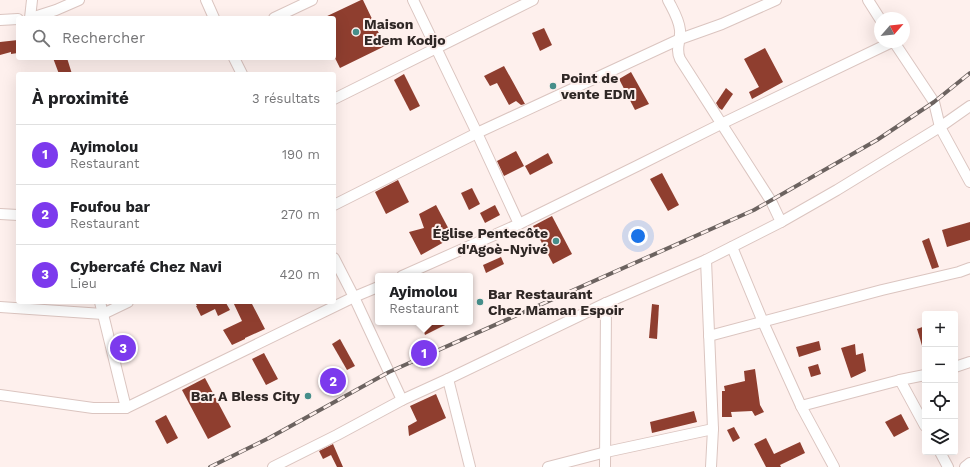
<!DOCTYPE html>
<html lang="fr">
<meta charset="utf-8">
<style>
body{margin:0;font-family:"Work Sans",sans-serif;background:#f6f6f6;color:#202124}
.controls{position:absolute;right:12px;bottom:12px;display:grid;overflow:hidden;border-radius:4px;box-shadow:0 4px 16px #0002}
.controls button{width:36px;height:36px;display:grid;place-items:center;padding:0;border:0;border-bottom:1px solid #e0e0e0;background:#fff;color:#202124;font:20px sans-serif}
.compass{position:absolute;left:874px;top:12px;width:36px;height:36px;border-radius:50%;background:#fff;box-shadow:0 4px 16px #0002;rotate:62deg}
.you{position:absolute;left:638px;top:236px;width:14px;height:14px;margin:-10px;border:3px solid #fff;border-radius:50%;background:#1a73e8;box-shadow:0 0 0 6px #1a73e833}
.badge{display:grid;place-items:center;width:26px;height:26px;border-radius:50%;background:#7c3aed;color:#fff;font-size:13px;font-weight:700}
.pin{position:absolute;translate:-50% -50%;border:2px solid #fff;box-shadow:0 1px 4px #0006}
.popup{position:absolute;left:375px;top:273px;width:98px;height:52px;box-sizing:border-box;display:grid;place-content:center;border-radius:4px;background:#fff;filter:drop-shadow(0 1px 3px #0005);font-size:13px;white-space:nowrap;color:#757577}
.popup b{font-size:15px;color:#202124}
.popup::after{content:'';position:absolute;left:50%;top:100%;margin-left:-8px;border:8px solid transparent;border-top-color:#fff}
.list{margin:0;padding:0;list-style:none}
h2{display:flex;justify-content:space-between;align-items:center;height:52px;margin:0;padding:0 16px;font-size:17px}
h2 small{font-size:13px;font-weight:400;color:#757577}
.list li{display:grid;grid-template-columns:26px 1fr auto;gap:12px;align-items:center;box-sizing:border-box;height:60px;padding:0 16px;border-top:1px solid #e0e0e0}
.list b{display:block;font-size:15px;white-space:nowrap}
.list p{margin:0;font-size:13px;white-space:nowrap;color:#757577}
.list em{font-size:13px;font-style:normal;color:#757577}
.icon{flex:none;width:22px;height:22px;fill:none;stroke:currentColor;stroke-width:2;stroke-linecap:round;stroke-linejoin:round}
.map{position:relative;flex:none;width:970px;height:467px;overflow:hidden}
.search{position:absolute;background:#fff;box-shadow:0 4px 16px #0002;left:16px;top:16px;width:320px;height:44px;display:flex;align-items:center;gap:10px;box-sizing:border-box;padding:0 14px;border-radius:4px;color:#757577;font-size:15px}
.panel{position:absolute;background:#fff;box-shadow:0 4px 16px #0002;left:16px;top:72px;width:320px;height:232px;border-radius:4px}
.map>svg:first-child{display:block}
.building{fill:#8f3e2f}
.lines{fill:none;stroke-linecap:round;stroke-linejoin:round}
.minor-casing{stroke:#dbc5c0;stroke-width:12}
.minor{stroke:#fff;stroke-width:10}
.rail-casing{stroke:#6c6360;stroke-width:4}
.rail{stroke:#fef0ed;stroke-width:2.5;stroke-dasharray:8;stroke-linecap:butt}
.poi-dot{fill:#468e8a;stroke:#fef0ed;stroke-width:1.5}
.labels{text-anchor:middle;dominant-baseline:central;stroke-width:4;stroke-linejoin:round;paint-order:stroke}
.poi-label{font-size:14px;font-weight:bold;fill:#2f2725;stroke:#fef0ed;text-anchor:start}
</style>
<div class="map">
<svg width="970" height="467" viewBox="0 0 970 467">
<rect width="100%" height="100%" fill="#fef0ed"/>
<g class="building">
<path d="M361,0H363L385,46L340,68L334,56V18H323Z"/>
<path d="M544,28L552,45L540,51L532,33Z"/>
<path d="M18,40V53L11,54V52L0,55V42Z"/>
<path d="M765,48L783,82L752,99L749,92L759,87L744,59Z"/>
<path d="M53,58H67L72,74H59Z"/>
<path d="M504,66L513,82L525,104L521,105L516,101L509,105L497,83L490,86L484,76Z"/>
<path d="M631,72L649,104L635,110L619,79Z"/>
<path d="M404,74L420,106L410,111L394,80Z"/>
<path d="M726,88L733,94L722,110L719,108L716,103Z"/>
<path d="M516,151L524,166L504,176L497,161Z"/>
<path d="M548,153L553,163L530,175L525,166Z"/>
<path d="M662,173L679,205L668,211L650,179Z"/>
<path d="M398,180L409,202L386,214L375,192Z"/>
<path d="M472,188L480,204L469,210L461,193Z"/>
<path d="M436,205L453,237L421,255L409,232L424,228L419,214Z"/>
<path d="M495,205L500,215L485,223L480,213Z"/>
<path d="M552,216L572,254L553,264L533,226Z"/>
<path d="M970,222V240L947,247L942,230Z"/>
<path d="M929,238L939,267L932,269L922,241Z"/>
<path d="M501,257L504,264L486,273L483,265Z"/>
<path d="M195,302H229L226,303L230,310L218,316L215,309L201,316L196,306H197Z"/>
<path d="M233,302H251L265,329L245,338V339L232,345L223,330L242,321Z"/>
<path d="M652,304L659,305L657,339L649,338Z"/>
<path d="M421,322H451L425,335Z"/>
<path d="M925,326V349H923L917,329Z"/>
<path d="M340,339L355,366L347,370L332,344Z"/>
<path d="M127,341L130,354L120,356L117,343Z"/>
<path d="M819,341L821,350L799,357L796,347Z"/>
<path d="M855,344L856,355L863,353L866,371L851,378L841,348Z"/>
<path d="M264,353L278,379L266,385L252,359Z"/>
<path d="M818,364L821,374L811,377L808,367Z"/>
<path d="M755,369L760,405L764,412L755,416L752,411L731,412L732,417H722V391H725L724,386L745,381L744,371Z"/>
<path d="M205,378L231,427L208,439L182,390Z"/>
<path d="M436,394L446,418L409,436L408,426L417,421L410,406Z"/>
<path d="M694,411L697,422L652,433L650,422Z"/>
<path d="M901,414L909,429L894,437L885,422Z"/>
<path d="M166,415L178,438L167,444L155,421Z"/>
<path d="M734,427L740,438L733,442L727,430Z"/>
<path d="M766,438L774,454L800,442L805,453L780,465L781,467H766L754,444Z"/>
<path d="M333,444L343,467H337L331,455L323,459L319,451Z"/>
</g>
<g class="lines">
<defs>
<g id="minor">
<path d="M206,0L214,18"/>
<path d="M413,0L477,133L519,224"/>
<path d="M668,0C673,10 679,19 680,30C681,42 675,48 680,59L771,201L781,222"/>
<path d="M868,0L880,19"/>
<path d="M30,18L32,0"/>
<path d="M31,18L56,10L79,0"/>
<path d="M274,18L312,0"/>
<path d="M0,20L18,19"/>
<path d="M894,42L934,102L940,127L970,182"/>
<path d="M234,58L242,74"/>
<path d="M334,99L533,0"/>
<path d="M334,205L477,133L680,39L722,24L776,0"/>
<path d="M0,214L18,215"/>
<path d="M732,247L763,322L801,406L834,467"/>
<path d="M334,258L354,297L402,400"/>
<path d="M706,260L713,429L711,467"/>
<path d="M402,276L519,224L637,166L721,124L892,42"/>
<path d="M100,302L126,408"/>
<path d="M0,307L103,314L128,302"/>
<path d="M709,336L882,290L959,272L970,268"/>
<path d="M955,367L970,362"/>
<path d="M448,379L470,467"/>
<path d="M900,380L925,375"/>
<path d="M0,395L93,408H126L354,297L378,287"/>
<path d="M801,406L900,380L925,426"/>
<path d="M940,452L948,467"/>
<path d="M273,467L337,435L402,400L448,379L606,303L706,260L781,222L837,190L940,127L970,106"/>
<path d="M548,467L606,452L713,429"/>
<path d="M605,467L606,303"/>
<path d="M965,467L970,463"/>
</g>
</defs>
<use href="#minor" class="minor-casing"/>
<use href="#minor" class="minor"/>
<defs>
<path id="rail" d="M210,467L269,438L389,372L754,210L877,140L934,102L970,73"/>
</defs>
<use href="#rail" class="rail-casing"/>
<use href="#rail" class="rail"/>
</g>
<g class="poi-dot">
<circle cx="356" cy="32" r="4"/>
<circle cx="553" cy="86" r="4"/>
<circle cx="556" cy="241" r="4"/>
<circle cx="480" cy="302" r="4"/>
<circle cx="308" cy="396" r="4"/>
</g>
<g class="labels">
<g class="poi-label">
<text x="364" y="24">Maison<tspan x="364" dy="16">Edem Kodjo</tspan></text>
<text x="561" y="78">Point de<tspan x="561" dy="16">vente EDM</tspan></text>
<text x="548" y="233" text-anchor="end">Église Pentecôte<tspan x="548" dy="16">d'Agoè-Nyivé</tspan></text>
<text x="488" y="294">Bar Restaurant<tspan x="488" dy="16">Chez Maman Espoir</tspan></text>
<text x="300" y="396" text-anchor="end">Bar A Bless City</text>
</g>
</g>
</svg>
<div class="controls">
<button>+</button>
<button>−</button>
<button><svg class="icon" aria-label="locate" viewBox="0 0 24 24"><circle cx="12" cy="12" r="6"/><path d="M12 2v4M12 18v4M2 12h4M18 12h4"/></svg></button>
<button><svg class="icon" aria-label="layers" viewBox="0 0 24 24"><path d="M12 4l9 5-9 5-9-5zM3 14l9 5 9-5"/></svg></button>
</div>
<svg class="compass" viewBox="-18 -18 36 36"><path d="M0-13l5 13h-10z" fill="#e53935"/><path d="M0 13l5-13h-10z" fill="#757577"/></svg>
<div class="you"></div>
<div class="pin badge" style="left:424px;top:353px">1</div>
<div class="popup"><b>Ayimolou</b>Restaurant</div>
<div class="pin badge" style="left:333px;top:381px">2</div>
<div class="pin badge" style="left:123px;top:348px">3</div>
<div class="search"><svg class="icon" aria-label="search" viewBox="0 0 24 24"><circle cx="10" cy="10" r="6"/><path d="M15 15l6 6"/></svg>Rechercher</div>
<section class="panel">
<h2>À proximité<small>3 résultats</small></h2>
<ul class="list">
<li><span class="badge">1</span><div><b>Ayimolou</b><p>Restaurant</p></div><em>190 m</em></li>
<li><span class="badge">2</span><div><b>Foufou bar</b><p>Restaurant</p></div><em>270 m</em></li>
<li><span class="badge">3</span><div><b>Cybercafé Chez Navi</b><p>Lieu</p></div><em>420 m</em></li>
</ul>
</section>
</div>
